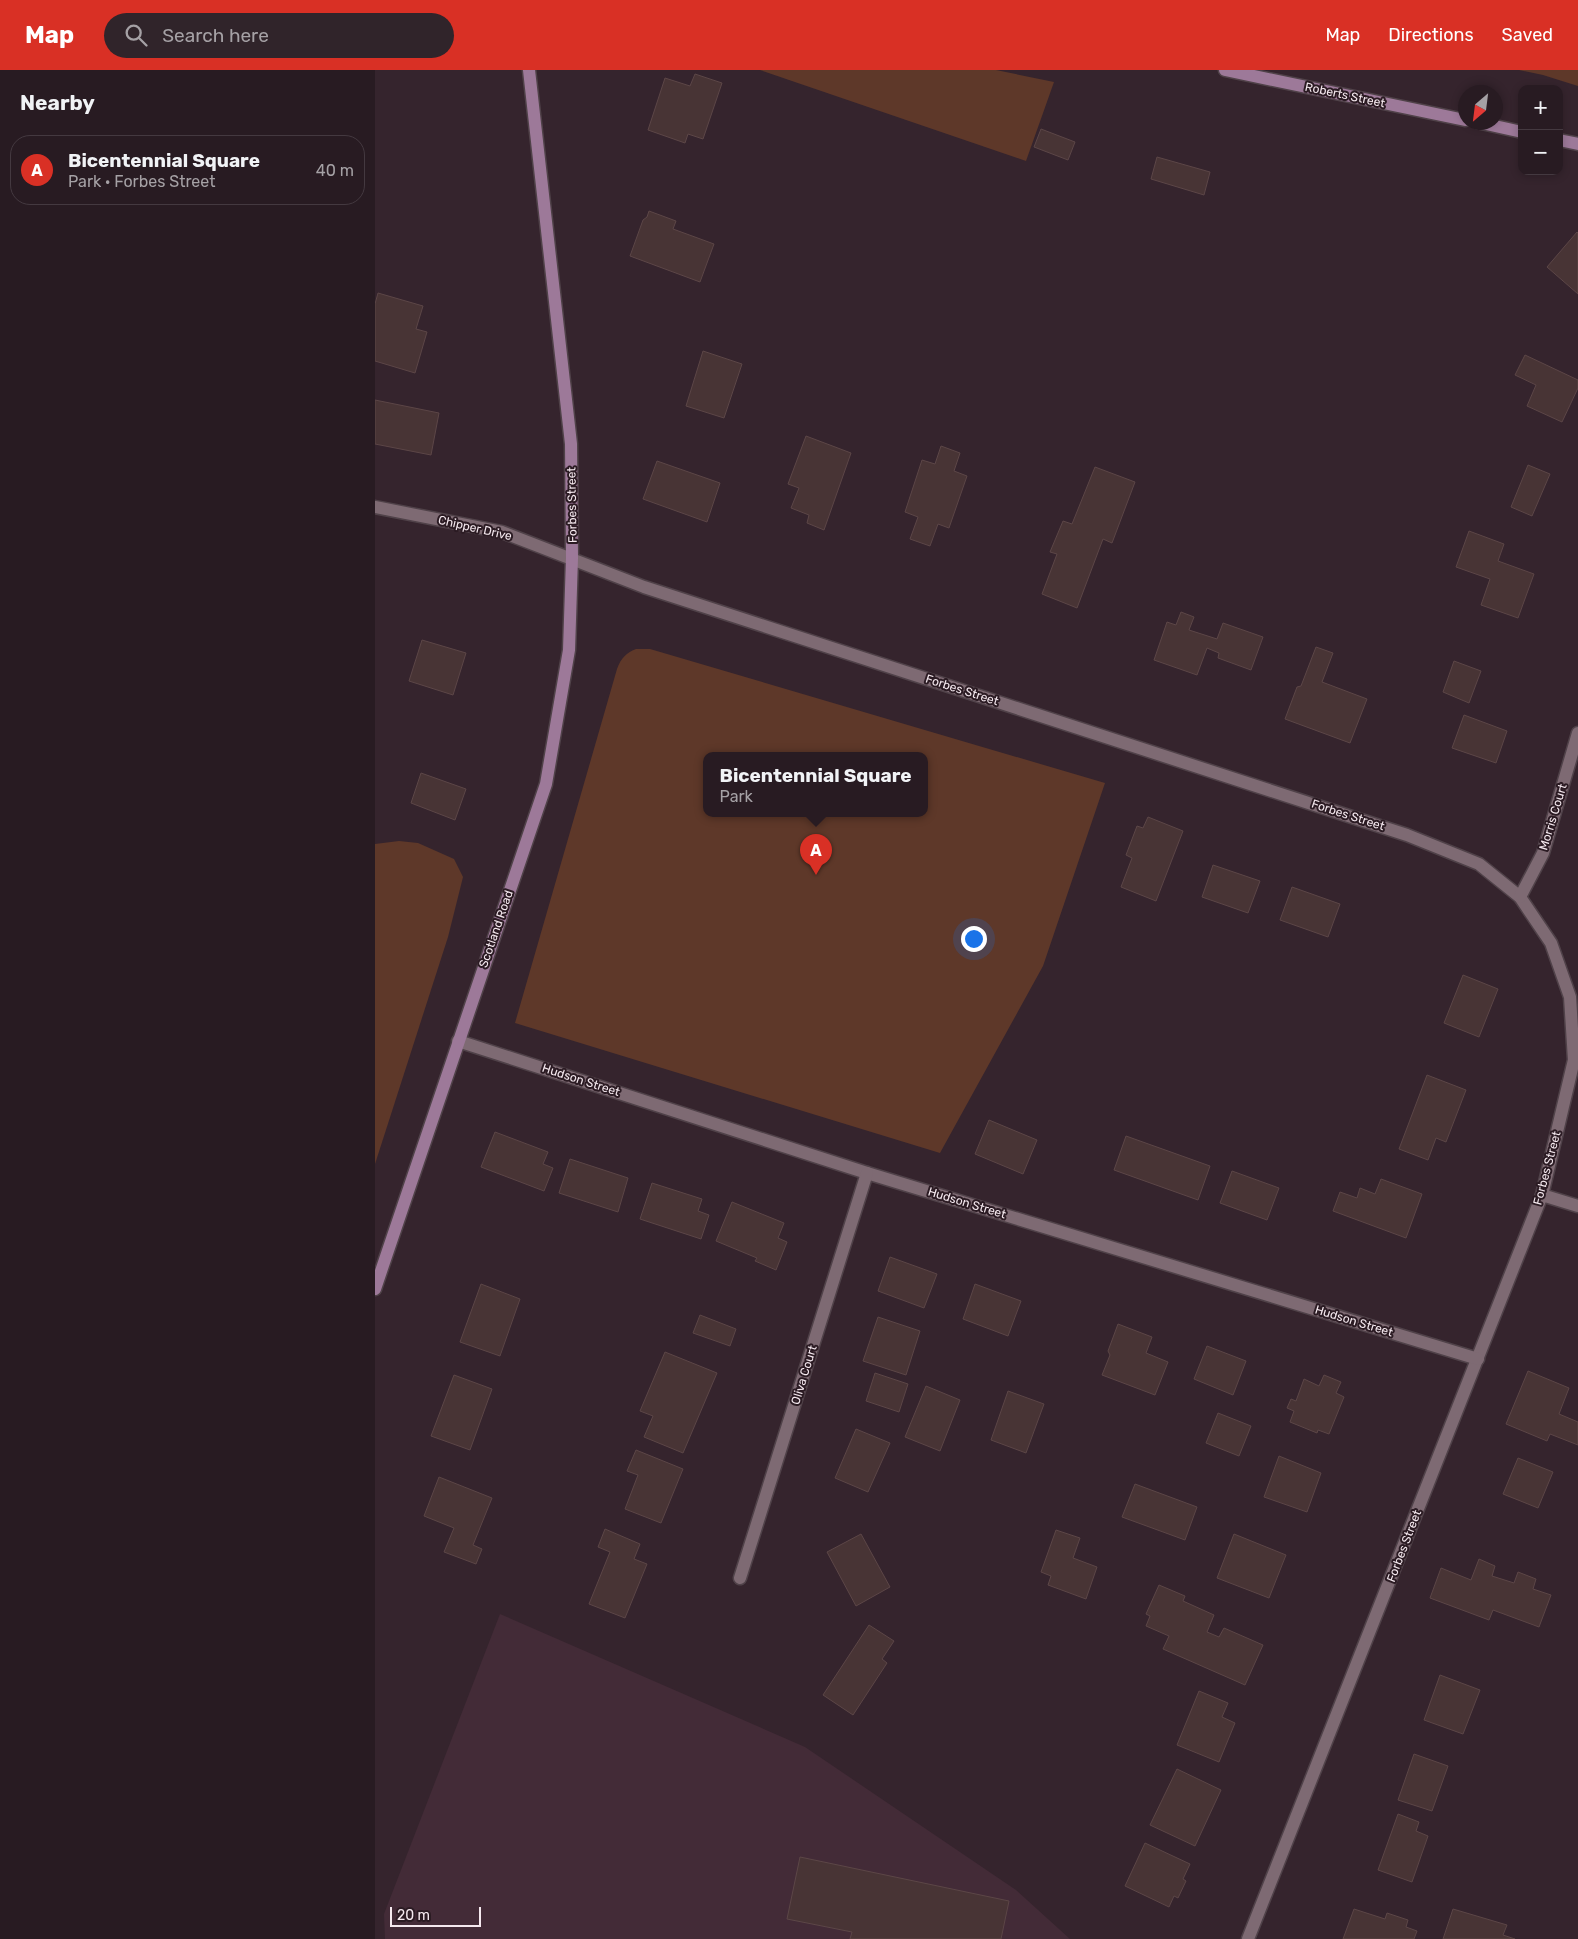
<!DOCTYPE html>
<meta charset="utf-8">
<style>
body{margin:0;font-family:Rubik,sans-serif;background:#30242a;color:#f1f3f6}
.controls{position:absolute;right:15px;top:15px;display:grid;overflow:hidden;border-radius:10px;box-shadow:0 2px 8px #0003}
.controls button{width:45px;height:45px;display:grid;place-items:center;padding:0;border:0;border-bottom:1px solid #443940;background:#281b22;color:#f1f3f6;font:25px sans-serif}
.compass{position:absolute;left:1083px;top:15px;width:45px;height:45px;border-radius:50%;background:#281b22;box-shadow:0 2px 8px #0003;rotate:208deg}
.scale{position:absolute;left:15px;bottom:12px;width:91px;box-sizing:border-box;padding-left:5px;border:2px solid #f5e9ef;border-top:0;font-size:14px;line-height:18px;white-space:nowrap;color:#f5e9ef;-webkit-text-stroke:4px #2b1b23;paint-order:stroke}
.you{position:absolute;left:598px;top:868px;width:18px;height:18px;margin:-12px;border:4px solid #fff;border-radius:50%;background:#1a73e8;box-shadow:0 0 0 8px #1a73e833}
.badge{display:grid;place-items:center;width:32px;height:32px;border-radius:50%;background:#d93025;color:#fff;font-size:16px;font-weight:700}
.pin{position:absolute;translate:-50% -41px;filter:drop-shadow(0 1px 2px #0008)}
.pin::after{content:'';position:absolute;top:26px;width:18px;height:15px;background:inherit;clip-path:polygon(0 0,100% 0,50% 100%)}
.popup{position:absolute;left:328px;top:682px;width:225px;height:65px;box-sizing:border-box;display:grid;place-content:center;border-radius:10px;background:#281b22;filter:drop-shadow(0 1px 4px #0005);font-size:16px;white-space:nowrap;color:#a5a1a5}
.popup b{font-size:19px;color:#f1f3f6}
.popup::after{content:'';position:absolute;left:50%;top:100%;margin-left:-10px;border:10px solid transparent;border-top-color:#281b22}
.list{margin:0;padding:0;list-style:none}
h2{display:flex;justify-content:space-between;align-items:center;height:65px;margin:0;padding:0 20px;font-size:21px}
h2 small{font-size:16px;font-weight:400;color:#a5a1a5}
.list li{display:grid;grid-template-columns:32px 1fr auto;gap:15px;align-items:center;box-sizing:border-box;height:70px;margin:0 10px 10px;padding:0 10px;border:1px solid #443940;border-radius:20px}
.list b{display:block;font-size:19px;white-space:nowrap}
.list p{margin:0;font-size:16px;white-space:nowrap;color:#a5a1a5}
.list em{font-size:16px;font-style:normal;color:#a5a1a5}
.icon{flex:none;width:28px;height:28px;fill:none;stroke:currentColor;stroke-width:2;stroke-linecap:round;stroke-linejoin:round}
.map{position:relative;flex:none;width:1203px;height:1869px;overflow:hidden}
header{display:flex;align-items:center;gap:30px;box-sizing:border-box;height:70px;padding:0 25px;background:#d93025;color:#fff}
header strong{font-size:24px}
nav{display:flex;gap:28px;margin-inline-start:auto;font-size:18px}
.search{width:350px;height:45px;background:#30242a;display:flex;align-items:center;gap:12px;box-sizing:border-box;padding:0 18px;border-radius:28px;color:#a5a1a5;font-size:19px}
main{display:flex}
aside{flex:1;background:#281b22}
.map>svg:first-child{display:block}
.built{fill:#432b37}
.green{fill:#5e3829;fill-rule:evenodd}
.building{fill:#483435;stroke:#5c4647}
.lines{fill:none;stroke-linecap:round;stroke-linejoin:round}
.street-casing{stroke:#504249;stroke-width:15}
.secondary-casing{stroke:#504249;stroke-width:15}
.street{stroke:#7e6a73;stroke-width:12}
.secondary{stroke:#9d7999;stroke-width:12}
.labels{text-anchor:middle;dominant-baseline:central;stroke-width:4;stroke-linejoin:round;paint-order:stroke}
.street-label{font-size:12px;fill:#f5e9ef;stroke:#2b1b23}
</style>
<header>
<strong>Map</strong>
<div class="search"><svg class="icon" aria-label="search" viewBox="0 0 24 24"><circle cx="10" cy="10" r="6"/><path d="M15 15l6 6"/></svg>Search here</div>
<nav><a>Map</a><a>Directions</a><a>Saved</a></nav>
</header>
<main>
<aside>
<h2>Nearby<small></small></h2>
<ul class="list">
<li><span class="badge">A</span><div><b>Bicentennial Square</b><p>Park · Forbes Street</p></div><em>40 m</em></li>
</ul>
</aside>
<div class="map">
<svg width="1203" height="1869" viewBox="0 0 1203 1869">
<rect width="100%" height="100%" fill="#35242d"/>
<path class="built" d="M125,1544L430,1677L641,1820L695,1869H10L9,1844Z"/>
<g class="green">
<path d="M385,0H621L679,12L651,91Z"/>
<path d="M1144,0H1203V16L1168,5Z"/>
<path d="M261,579H275L730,713L668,896L565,1083L140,953L242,599C246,588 251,583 261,579ZM550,686V744H332V686Z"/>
<path d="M24,771L43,773L79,789L88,807L73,867L0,1094V774Z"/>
</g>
<g class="building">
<path d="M320,4L347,13L328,69L313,64L310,73L273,60L290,8L315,16Z"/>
<path d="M666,59L700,72L693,90L659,77Z"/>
<path d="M782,87L835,102L829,125L776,109Z"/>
<path d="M274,141L301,151L298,159L339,174L325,212L255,186L268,150L272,147Z"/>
<path d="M1202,162L1203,163V224L1172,197Z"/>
<path d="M3,223L48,236L41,259L52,262L40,303L0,291V234Z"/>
<path d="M328,281L367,294L349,348L311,336Z"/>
<path d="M1150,285L1203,310V318L1187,352L1152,336L1161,315L1140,305Z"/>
<path d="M0,330L64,343L56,385L0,374Z"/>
<path d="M431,366L476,383L449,460L432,453L434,445L416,438L424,418L413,414Z"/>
<path d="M566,376L585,383L579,401L592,406L574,458L563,454L555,476L535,469L543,447L530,442L547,390L560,394Z"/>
<path d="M282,391L345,413L332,452L268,429Z"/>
<path d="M1153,395L1175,404L1157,446L1136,437Z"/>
<path d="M720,397L760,412L737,473L728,469L702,538L667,524L682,484L675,482L688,451L697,454Z"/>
<path d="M1094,461L1129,474L1123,491L1159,504L1143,548L1106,535L1115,509L1081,497Z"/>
<path d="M806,542L819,547L814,560L842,569L848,553L888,567L876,600L843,588L844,583L832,578L822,605L779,590L792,552L801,555Z"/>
<path d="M47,570L91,583L78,625L34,611Z"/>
<path d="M941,577L958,583L947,612L992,629L975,673L910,649L922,617L926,616Z"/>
<path d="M1079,591L1106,601L1094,633L1068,622Z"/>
<path d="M1089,645L1132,661L1121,693L1077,678Z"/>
<path d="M46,703L91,719L80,750L36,733Z"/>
<path d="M773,747L808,761L781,831L746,817L757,788L751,785L762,756L768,758Z"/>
<path d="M838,795L885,811L873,843L827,827Z"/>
<path d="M917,817L965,834L953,867L905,850Z"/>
<path d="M1088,905L1123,919L1104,967L1069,953Z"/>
<path d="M1052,1005L1091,1020L1071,1072L1061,1068L1053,1090L1024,1079Z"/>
<path d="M614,1050L662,1070L648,1104L600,1084Z"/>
<path d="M120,1062L173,1082L168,1094L178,1098L169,1121L106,1097Z"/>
<path d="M751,1066L835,1096L823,1130L739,1100Z"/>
<path d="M195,1089L253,1108L243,1142L184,1123Z"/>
<path d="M857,1101L904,1118L892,1150L845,1133Z"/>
<path d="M1006,1109L1047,1124L1031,1168L958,1141L965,1122L982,1128L985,1118L1000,1124Z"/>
<path d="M277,1113L327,1129L323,1141L334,1145L326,1169L265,1149Z"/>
<path d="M357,1132L409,1153L403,1168L412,1172L401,1200L380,1191L382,1188L341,1171Z"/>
<path d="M515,1187L562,1204L549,1238L503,1221Z"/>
<path d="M106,1214L145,1229L125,1286L85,1272Z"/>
<path d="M600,1214L646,1231L633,1266L588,1249Z"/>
<path d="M325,1245L361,1259L355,1276L318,1263Z"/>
<path d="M503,1247L545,1261L531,1305L488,1291Z"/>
<path d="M743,1254L777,1267L771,1283L793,1292L780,1325L727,1305L735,1285L733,1281Z"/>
<path d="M832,1276L871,1291L858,1325L819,1309Z"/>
<path d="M290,1282L342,1303L308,1383L269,1367L278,1346L265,1341Z"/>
<path d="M1153,1301L1194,1318L1184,1344L1203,1352V1375L1175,1364L1172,1371L1131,1354Z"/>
<path d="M500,1303L533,1314L524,1342L491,1331Z"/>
<path d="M79,1305L117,1319L95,1380L56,1366Z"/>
<path d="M949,1305L966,1312L961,1323L969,1327L954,1364L943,1360L942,1363L915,1352L919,1341L912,1338L916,1329L921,1331L929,1309L944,1316Z"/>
<path d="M551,1316L585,1330L565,1381L530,1367Z"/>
<path d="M633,1321L669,1334L651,1383L616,1370Z"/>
<path d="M843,1343L876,1356L864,1386L831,1373Z"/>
<path d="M481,1359L515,1373L493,1422L460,1408Z"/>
<path d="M261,1380L308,1399L286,1453L250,1439L263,1405L252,1401Z"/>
<path d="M904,1386L946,1403L932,1442L889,1427Z"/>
<path d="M1143,1388L1178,1402L1163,1438L1128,1424Z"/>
<path d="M64,1407L117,1428L98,1475L107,1479L101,1494L69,1482L79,1458L49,1446Z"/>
<path d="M760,1414L822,1437L810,1470L747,1447Z"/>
<path d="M230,1459L265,1474L259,1489L272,1494L250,1548L214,1534L235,1482L223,1477Z"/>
<path d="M681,1460L705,1468L698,1488L722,1497L711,1529L673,1515L676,1506L666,1502Z"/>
<path d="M486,1464L515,1517L481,1536L452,1482Z"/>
<path d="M859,1464L911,1485L894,1528L842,1508Z"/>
<path d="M1104,1489L1120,1496L1117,1506L1139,1513L1143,1502L1161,1509L1158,1519L1176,1525L1164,1557L1118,1540L1114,1550L1055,1528L1066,1498L1096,1510Z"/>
<path d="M784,1515L810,1526L808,1531L839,1545L832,1562L844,1567L849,1558L888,1575L870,1615L788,1579L794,1566L771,1556L775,1546L771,1544Z"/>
<path d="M494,1555L519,1571L507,1589L512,1593L478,1645L448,1625Z"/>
<path d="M1065,1605L1105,1620L1088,1664L1049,1650Z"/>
<path d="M824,1621L853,1633L847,1647L860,1653L844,1692L802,1675Z"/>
<path d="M1039,1684L1073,1696L1057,1741L1023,1730Z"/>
<path d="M802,1699L846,1720L820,1776L775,1755Z"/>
<path d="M1023,1744L1044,1752L1041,1761L1053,1766L1037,1812L1003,1800Z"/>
<path d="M770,1773L815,1794L808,1809L811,1811L803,1828L799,1826L794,1837L750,1816Z"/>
<path d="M425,1787L634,1831L626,1869H475L477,1862L412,1849Z"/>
<path d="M979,1839L1010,1849L1012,1843L1033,1850L1031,1857L1042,1861L1039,1869H968Z"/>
<path d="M1078,1839L1132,1855L1128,1865L1140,1869H1068Z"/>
</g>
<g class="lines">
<defs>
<g id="street">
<path d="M0,437L127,462L269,517L1032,765L1104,794L1145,827L1176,873L1195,927L1199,990L1167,1125L873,1869"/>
<path d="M1145,827L1168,783L1203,663"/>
<path d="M83,971L492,1103L1103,1289"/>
<path d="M1167,1125L1203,1136"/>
<path d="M365,1508L492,1103"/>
</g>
<g id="secondary">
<path d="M850,0L1090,50"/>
<path d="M1102,52L1147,62"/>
<path d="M1184,70L1203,74"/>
<path d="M0,1219L171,714L194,580L197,488L196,374L154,0"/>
</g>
</defs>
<use href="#street" class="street-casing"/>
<use href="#secondary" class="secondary-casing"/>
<use href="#street" class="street"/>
<use href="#secondary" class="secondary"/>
</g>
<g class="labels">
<g class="street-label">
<text transform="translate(970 25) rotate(12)">Roberts Street</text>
<text transform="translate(197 435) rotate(-91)">Forbes Street</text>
<text transform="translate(100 458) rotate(13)">Chipper Drive</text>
<text transform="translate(587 620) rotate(18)">Forbes Street</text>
<text transform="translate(973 745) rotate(18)">Forbes Street</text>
<text transform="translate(1178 747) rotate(-73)">Morris Court</text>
<text transform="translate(121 859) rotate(-71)">Scotland Road</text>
<text transform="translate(206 1010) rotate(18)">Hudson Street</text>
<text transform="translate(1172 1098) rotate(-75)">Forbes Street</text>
<text transform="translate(592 1133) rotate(17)">Hudson Street</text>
<text transform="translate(979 1251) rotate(17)">Hudson Street</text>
<text transform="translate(429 1305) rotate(-73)">Oliva Court</text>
<text transform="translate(1029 1476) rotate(-69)">Forbes Street</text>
</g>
</g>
</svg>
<div class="controls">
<button>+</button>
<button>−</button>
</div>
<svg class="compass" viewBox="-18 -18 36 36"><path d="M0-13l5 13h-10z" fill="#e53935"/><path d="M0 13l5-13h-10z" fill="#a5a1a5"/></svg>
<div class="scale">20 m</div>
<div class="you"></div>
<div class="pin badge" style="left:441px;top:805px">A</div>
<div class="popup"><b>Bicentennial Square</b>Park</div>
</div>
</main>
